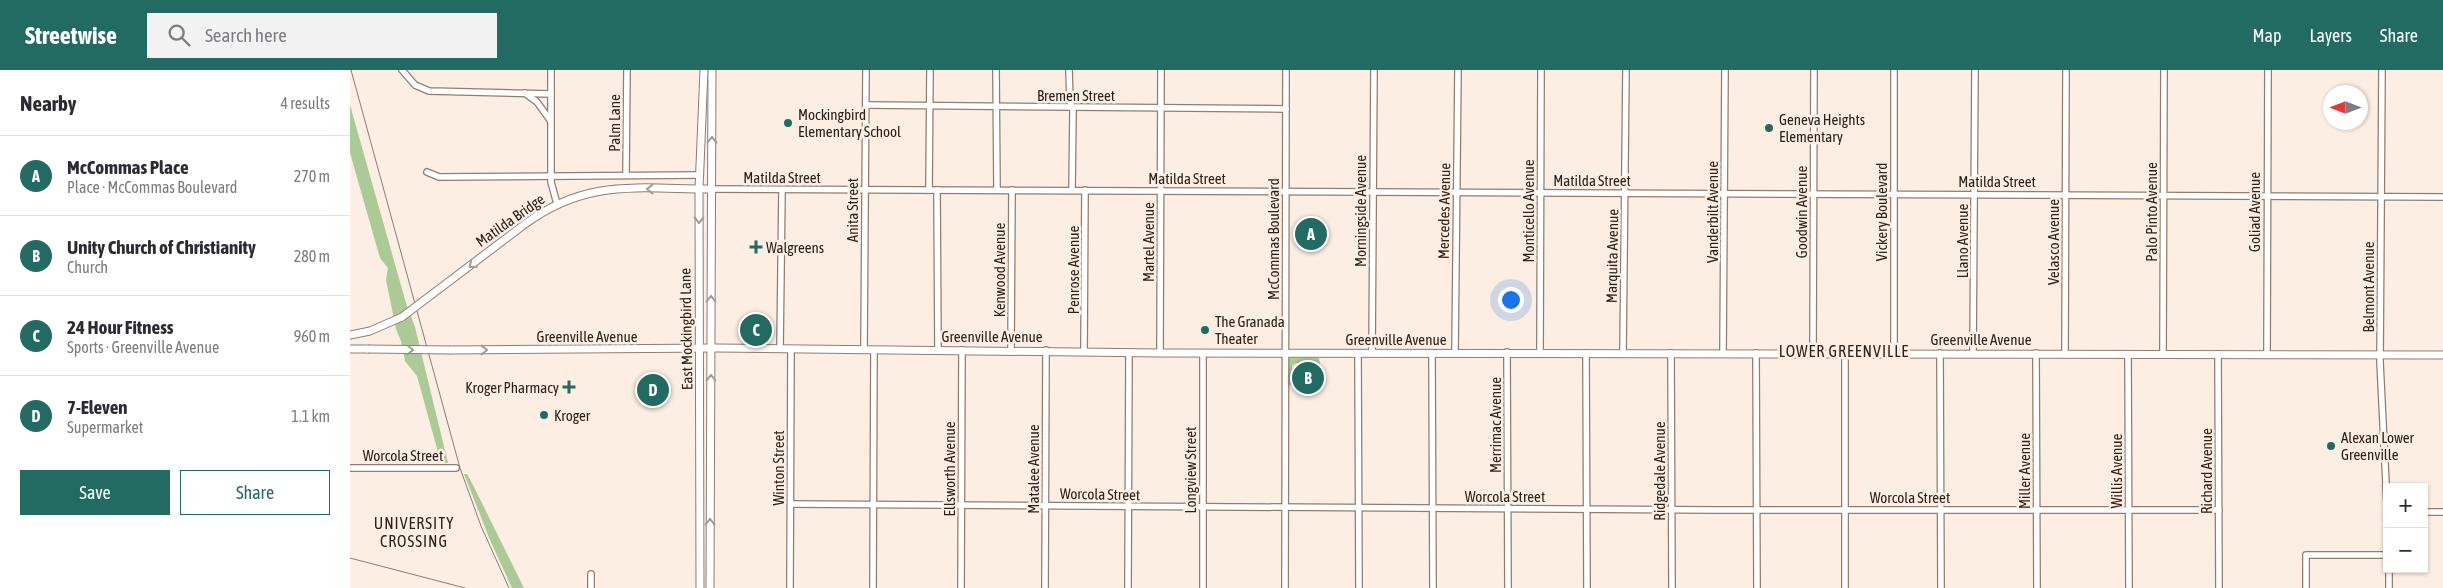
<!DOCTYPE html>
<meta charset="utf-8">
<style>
body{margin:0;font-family:"Asap Condensed",sans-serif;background:#f2f2f3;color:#2b2b33}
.controls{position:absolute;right:15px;bottom:15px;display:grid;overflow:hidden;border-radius:0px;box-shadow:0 1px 4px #0004}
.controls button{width:45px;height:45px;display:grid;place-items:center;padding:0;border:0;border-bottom:1px solid #e1e1e2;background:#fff;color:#2b2b33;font:25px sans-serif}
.compass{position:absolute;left:1973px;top:15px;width:45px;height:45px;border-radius:50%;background:#fff;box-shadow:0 1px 4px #0004;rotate:270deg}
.you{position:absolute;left:1160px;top:229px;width:18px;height:18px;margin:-12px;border:4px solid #fff;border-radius:50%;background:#1a73e8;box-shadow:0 0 0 8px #1a73e833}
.badge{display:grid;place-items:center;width:32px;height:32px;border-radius:50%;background:#226b63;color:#fff;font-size:16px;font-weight:700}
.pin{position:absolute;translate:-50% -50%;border:2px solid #fff;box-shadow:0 1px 5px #0006}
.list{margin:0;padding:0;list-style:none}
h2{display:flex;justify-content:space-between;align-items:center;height:65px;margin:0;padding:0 20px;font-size:21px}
h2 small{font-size:16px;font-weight:400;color:#7c7c81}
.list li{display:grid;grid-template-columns:32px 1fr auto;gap:15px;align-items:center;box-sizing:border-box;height:80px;padding:0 20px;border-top:1px solid #e1e1e2}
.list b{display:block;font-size:19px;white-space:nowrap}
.list p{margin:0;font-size:16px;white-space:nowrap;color:#7c7c81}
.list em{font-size:16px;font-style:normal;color:#7c7c81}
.actions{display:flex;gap:10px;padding:15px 20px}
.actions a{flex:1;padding:11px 0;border:1px solid #226b63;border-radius:0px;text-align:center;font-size:18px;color:#226b63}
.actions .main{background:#226b63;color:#fff}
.icon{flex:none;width:28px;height:28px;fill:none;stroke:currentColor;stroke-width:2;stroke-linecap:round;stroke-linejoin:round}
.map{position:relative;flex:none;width:2093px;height:518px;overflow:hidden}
header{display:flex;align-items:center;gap:30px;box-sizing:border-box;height:70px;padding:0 25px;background:#226b63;color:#fff}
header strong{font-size:24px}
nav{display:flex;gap:28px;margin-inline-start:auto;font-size:18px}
.search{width:350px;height:45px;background:#f2f2f3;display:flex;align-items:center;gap:12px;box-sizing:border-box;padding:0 18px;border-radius:0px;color:#7c7c81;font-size:19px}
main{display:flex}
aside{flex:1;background:#fff}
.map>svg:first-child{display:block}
.green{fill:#aacb96}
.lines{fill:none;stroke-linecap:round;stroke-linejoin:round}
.minor-casing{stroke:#927d6c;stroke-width:8}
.major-casing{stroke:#927d6c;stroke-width:9}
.minor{stroke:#fff;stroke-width:5.5}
.major{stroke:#fff;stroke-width:7}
.tram{stroke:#877d74;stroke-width:1}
.major-bridge-casing{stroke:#927d6c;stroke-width:9;stroke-linecap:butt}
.major-bridge{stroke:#fff;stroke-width:7}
.oneway{stroke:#9f9c98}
.poi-dot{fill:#226b63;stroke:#fceee3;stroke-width:2}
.labels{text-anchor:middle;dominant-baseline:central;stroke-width:5;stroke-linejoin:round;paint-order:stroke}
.street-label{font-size:15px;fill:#2a221b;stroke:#fceee3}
.poi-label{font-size:15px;fill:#2a221b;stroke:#fceee3;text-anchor:start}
.neighbourhood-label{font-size:16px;letter-spacing:1px;fill:#2a221b;stroke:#fceee3}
</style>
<header>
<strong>Streetwise</strong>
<div class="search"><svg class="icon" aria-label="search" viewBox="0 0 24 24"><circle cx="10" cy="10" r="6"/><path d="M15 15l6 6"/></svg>Search here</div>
<nav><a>Map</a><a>Layers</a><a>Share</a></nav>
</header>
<main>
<aside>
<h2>Nearby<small>4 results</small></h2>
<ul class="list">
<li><span class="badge">A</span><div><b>McCommas Place</b><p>Place · McCommas Boulevard</p></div><em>270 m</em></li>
<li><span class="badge">B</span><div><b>Unity Church of Christianity</b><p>Church</p></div><em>280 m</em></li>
<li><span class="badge">C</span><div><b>24 Hour Fitness</b><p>Sports · Greenville Avenue</p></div><em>960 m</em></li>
<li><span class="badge">D</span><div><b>7-Eleven</b><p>Supermarket</p></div><em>1.1 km</em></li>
</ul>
<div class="actions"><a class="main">Save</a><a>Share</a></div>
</aside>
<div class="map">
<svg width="2093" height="518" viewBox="0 0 2093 518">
<rect width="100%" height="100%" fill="#fceee3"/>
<g class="green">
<path d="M0,35L56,233L65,257L98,393H91L67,306L55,291L51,271L46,259L36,210L38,198L30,188L0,83Z"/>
<path d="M941,288H969L970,294L946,293L942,295V299L947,302V314L970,316L937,315L938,289Z"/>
<path d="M114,404H117L123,415L174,518H162L140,470Z"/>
</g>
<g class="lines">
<defs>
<g id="minor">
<path d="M52,0L65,15L79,21L201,24"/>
<path d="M201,0V112L207,134"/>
<path d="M646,0L647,120"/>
<path d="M719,0L720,32L723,41L722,120"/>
<path d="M2032,0L2030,292L2037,434"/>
<path d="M175,23L187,32L200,50"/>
<path d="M516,35L936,39"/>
<path d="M77,102L89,107L350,105"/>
<path d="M276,105L277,0"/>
<path d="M361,119L2093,127"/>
<path d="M579,120L580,0"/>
<path d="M587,120L588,280"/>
<path d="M430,279L432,120"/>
<path d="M514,279L516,0"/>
<path d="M661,280L662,120"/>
<path d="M734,281L735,120"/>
<path d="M1157,282L1158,518"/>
<path d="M1190,282L1191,0"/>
<path d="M810,283L811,0"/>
<path d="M1008,283L1009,518"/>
<path d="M1022,283L1024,0"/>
<path d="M1082,283L1083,518"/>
<path d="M1105,283L1108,0"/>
<path d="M1236,283L1237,518"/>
<path d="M1273,283L1276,0"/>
<path d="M1321,283L1322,518"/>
<path d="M1373,283L1375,0"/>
<path d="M1406,283L1407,518"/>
<path d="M1463,283L1464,0"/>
<path d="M1495,283V518"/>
<path d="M1544,283V0"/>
<path d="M1590,283L1591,518"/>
<path d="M1623,283L1625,0"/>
<path d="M1686,283L1687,518"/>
<path d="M1715,283L1716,0"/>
<path d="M1778,284L1779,518"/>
<path d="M1813,284L1814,0"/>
<path d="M1868,284L1869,518"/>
<path d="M1917,285L1918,0"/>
<path d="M0,398H106"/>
<path d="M441,434L1364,440H1869"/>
<path d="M2074,442H2093"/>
<path d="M2039,499V518"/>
<path d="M241,504V518"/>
<path d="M440,518L441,279"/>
<path d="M523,518L524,280"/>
<path d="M611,518L612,280"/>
<path d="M695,518L696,280"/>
<path d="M778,518L779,282"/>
<path d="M853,518V283"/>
<path d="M935,518L936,0"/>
<path d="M1956,518V485H2037"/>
</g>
<g id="major">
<path d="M175,154C238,108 288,119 361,119"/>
<path d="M0,265L20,261L52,247"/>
<path d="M0,279H18"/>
<path d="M101,280L368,278L810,283L2093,285"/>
<path d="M350,518L349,119L354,0"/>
<path d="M360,518L362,0"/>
</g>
</defs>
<use href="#minor" class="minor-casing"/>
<use href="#major" class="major-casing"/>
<use href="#minor" class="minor"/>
<use href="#major" class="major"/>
<g class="tram">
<path d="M1,0L110,398L131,456L159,518"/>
<path d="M0,488L115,518"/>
</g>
<defs>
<g id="major-bridge">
<path d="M52,247L175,154"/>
<path d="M18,279L101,280"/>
</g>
</defs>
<use href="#major-bridge" class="major-bridge-casing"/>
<use href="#major-bridge" class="major-bridge"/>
</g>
<defs><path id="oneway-chevron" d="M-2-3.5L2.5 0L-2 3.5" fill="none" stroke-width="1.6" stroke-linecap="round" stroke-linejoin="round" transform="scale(1.25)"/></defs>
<g class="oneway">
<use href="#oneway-chevron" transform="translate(362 70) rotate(-89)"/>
<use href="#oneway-chevron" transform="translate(300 119) rotate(-180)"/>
<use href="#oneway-chevron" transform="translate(349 150) rotate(90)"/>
<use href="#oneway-chevron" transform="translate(122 195) rotate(143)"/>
<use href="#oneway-chevron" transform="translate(361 229) rotate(-90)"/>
<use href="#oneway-chevron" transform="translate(60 280) rotate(1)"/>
<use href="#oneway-chevron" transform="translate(134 280)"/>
<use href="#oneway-chevron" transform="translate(361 308) rotate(-90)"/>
<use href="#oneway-chevron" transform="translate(360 452) rotate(-90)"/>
</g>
<g class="poi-dot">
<circle cx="438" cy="53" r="5"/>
<circle cx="1419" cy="58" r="5"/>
<path d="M403.5 169.5h5v5h5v5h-5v5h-5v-5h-5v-5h5z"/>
<circle cx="855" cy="260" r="5"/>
<path d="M216.5 309.5h5v5h5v5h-5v5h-5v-5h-5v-5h5z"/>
<circle cx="194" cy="345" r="5"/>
<circle cx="1981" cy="376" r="5"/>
</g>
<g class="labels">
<g class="street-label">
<text x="726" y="25">Bremen Street</text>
<text transform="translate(264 53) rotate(-90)">Palm Lane</text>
<text x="432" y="107">Matilda Street</text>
<text x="837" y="108">Matilda Street</text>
<text x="1242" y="110">Matilda Street</text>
<text x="1647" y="111">Matilda Street</text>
<text transform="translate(502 140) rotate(-90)">Anita Street</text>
<text transform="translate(1010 141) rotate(-90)">Morningside Avenue</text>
<text transform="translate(1094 141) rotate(-89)">Mercedes Avenue</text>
<text transform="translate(1178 141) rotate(-90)">Monticello Avenue</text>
<text transform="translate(1362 142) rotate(-90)">Vanderbilt Avenue</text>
<text transform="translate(1451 142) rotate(-90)">Goodwin Avenue</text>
<text transform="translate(1531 142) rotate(-90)">Vickery Boulevard</text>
<text transform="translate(1801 142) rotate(-90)">Palo Pinto Avenue</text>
<text transform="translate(1904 142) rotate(-90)">Goliad Avenue</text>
<text transform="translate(160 150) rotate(-35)">Matilda Bridge</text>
<text transform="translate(923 169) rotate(-90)">McCommas Boulevard</text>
<text transform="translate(1612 171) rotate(-90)">Llano Avenue</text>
<text transform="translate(798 172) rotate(-90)">Martel Avenue</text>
<text transform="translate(1703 172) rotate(-90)">Velasco Avenue</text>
<text transform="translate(1262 186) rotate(-89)">Marquita Avenue</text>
<text transform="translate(649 200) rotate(-90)">Kenwood Avenue</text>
<text transform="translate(723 200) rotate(-90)">Penrose Avenue</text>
<text transform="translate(2018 217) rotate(-90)">Belmont Avenue</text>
<text transform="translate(336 259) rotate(-91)">East Mockingbird Lane</text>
<text x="237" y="266">Greenville Avenue</text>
<text x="642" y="266">Greenville Avenue</text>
<text x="1046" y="269">Greenville Avenue</text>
<text x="1631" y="269">Greenville Avenue</text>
<text transform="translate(1145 355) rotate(-90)">Merrimac Avenue</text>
<text x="53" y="385">Worcola Street</text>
<text transform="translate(428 398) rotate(-90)">Winton Street</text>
<text transform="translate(599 399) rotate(-90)">Ellsworth Avenue</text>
<text transform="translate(683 399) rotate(-90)">Matalee Avenue</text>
<text transform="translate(840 400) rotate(-90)">Longview Street</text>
<text transform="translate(1309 401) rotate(-90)">Ridgedale Avenue</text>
<text transform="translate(1674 401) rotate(-90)">Miller Avenue</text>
<text transform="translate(1766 401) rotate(-90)">Willis Avenue</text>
<text transform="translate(1856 401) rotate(-90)">Richard Avenue</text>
<text transform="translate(750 424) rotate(1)">Worcola Street</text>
<text x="1155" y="426">Worcola Street</text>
<text x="1560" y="427">Worcola Street</text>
</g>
<g class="poi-label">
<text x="448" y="44">Mockingbird<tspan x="448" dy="17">Elementary School</tspan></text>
<text x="1429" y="49">Geneva Heights<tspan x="1429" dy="17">Elementary</tspan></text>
<text x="416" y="177">Walgreens</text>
<text x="865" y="251">The Granada<tspan x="865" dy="17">Theater</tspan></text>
<text x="209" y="317" text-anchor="end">Kroger Pharmacy</text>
<text x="204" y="345">Kroger</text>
<text x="1991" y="367">Alexan Lower<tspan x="1991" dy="17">Greenville</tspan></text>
</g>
<g class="neighbourhood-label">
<text x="1494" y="281">LOWER GREENVILLE</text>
<text x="64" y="453">UNIVERSITY<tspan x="64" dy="18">CROSSING</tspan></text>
</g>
</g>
</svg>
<div class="controls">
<button>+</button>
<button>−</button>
</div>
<svg class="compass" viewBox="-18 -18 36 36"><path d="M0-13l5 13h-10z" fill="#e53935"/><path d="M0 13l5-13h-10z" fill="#7c7c81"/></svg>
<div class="you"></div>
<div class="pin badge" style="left:961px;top:164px">A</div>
<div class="pin badge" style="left:958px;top:308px">B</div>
<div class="pin badge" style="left:406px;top:260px">C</div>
<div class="pin badge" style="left:303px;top:320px">D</div>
</div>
</main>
